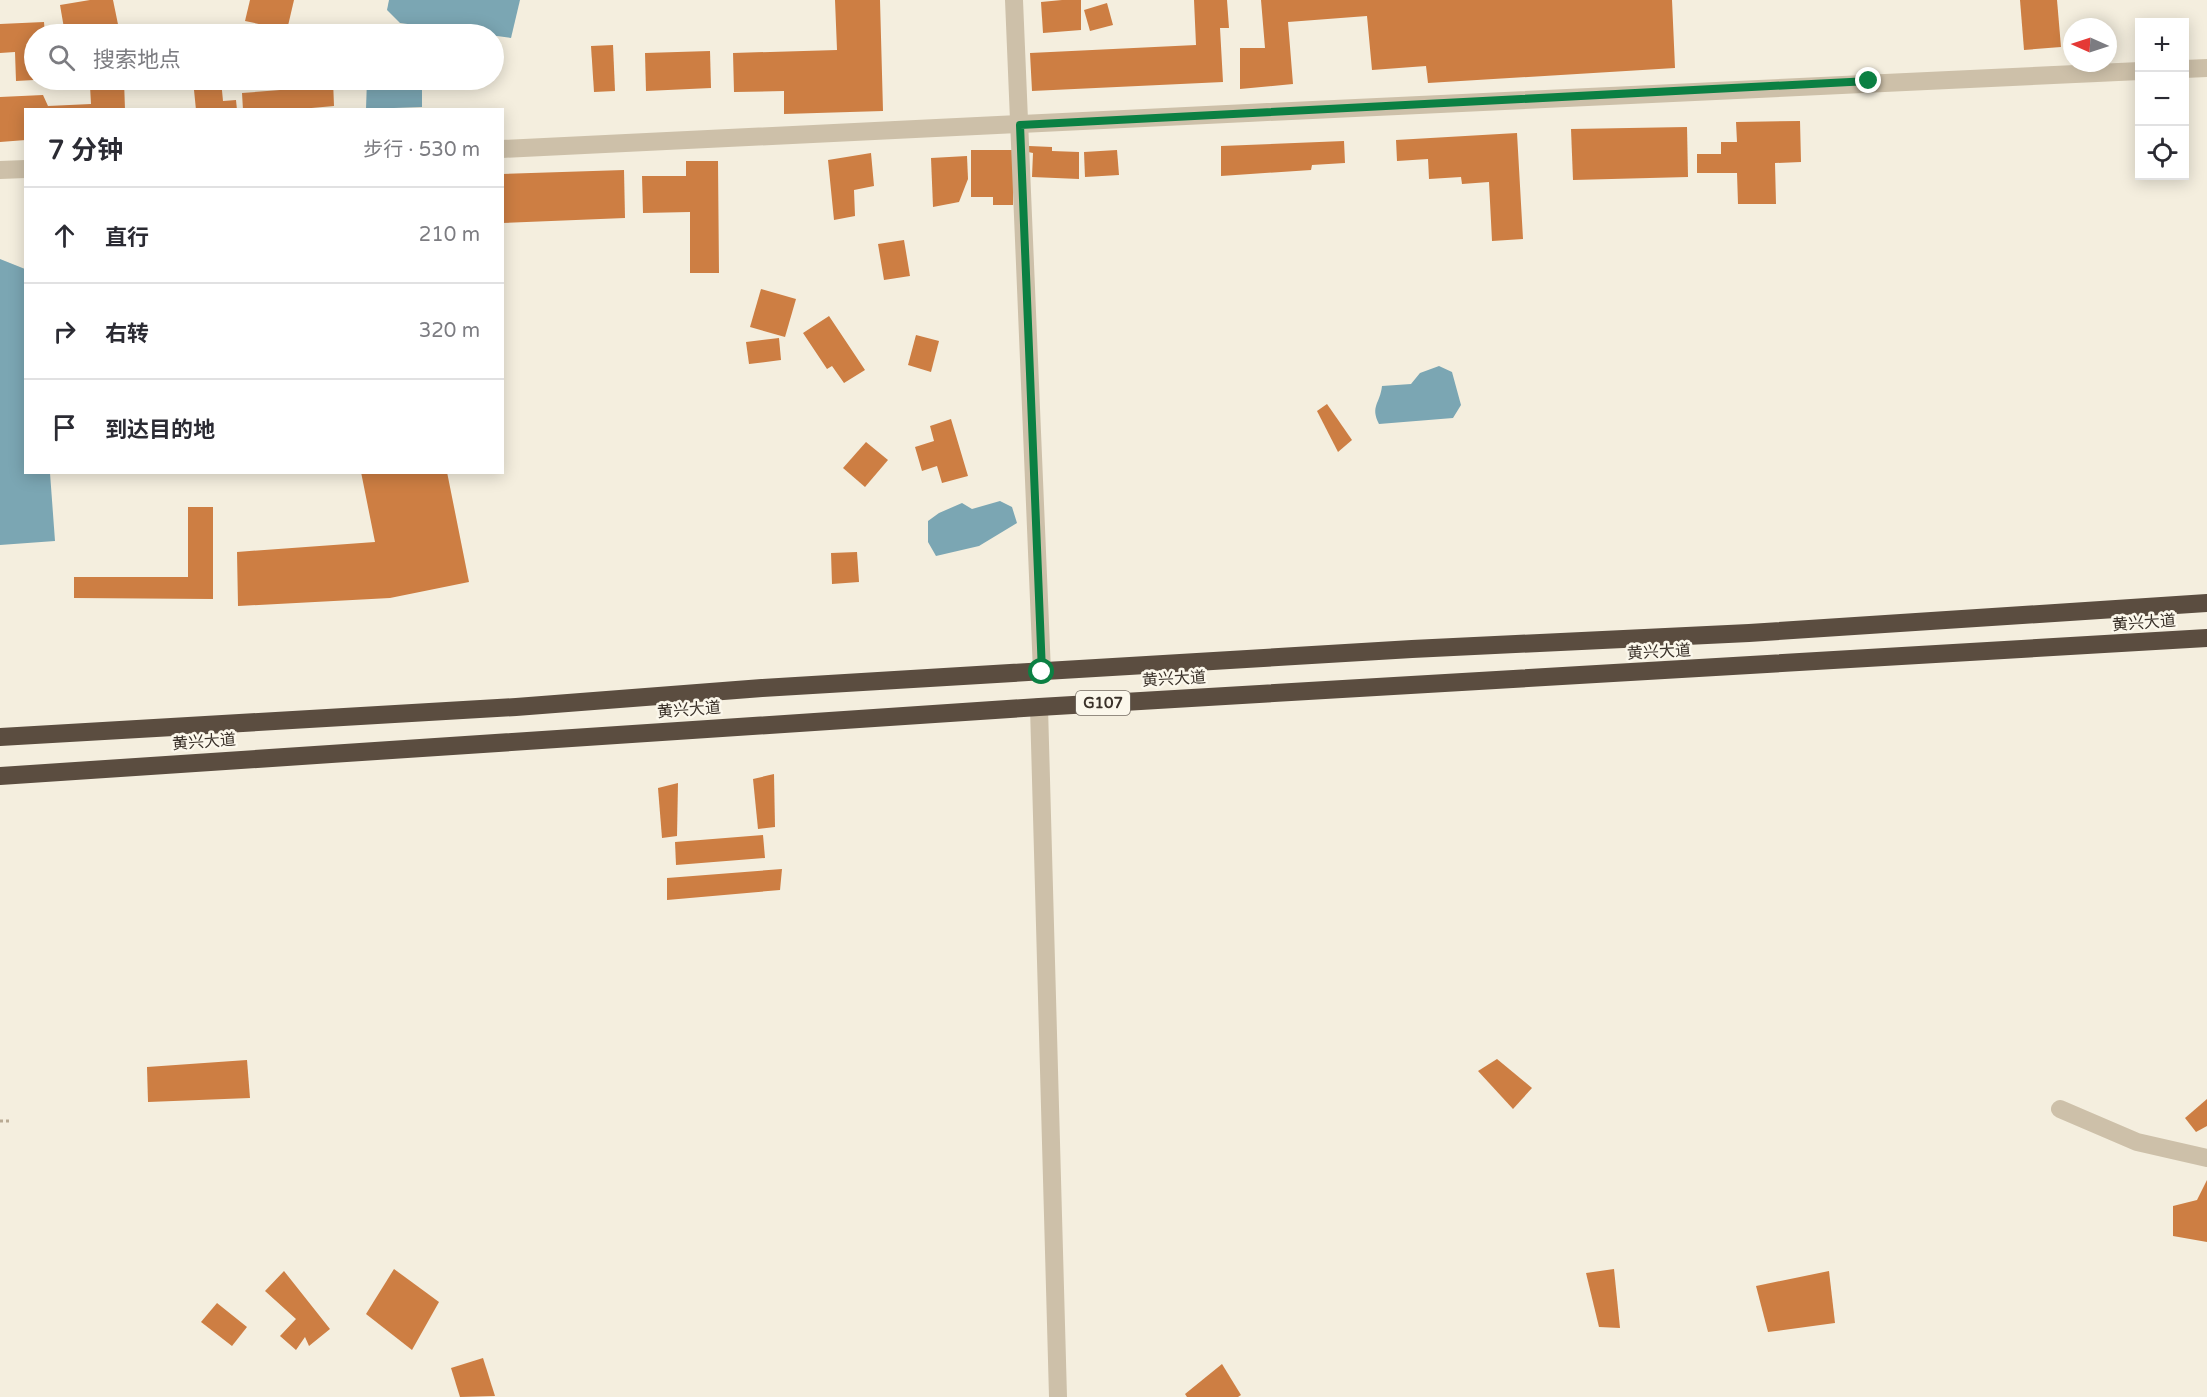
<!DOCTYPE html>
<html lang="zh">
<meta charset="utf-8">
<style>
body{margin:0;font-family:"Varela Round","Noto Sans SC",sans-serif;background:#f7f7f7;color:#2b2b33}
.controls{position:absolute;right:18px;top:18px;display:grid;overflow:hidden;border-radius:0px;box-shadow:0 3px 15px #0003}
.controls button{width:54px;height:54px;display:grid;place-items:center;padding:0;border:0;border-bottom:2px solid #e1e1e2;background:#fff;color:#2b2b33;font:30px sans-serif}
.compass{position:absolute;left:2063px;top:18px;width:54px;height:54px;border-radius:50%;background:#fff;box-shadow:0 3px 15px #0003;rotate:273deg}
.stop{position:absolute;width:18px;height:18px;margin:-14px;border:4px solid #0b8043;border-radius:50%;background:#fff}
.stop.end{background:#0b8043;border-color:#fff;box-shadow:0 2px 6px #0008}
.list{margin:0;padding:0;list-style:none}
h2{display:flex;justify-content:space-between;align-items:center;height:78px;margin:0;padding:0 24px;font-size:26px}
h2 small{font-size:20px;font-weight:400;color:#7c7c81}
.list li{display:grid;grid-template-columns:39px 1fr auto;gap:18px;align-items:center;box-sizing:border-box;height:96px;padding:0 24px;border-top:2px solid #e1e1e2}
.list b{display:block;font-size:22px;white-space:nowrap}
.list em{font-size:20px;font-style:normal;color:#7c7c81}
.icon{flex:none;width:33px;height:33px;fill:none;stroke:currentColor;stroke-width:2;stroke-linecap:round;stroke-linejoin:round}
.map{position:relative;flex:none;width:2207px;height:1397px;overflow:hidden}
.search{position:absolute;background:#fff;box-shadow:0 3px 15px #0003;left:24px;top:24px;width:480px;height:66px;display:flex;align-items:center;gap:15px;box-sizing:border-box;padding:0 21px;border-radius:33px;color:#7c7c81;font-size:22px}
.panel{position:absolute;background:#fff;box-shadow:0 3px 15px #0003;left:24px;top:108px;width:480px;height:366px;border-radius:0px}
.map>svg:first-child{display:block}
.water{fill:#7ba6b3}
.building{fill:#cd7e43}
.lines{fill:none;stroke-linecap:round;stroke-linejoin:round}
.path{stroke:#b9aa93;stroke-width:3;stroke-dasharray:3 3;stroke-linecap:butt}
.minor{stroke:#cdc0a9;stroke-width:18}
.highway{stroke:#5b4d40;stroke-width:18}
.route{stroke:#0b8043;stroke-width:8}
.labels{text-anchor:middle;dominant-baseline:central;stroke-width:5;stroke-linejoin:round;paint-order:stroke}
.shield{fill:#fbf7eb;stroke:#746c63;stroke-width:1.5}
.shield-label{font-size:15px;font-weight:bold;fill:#3a3129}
.street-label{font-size:16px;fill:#3a3129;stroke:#fbf7eb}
</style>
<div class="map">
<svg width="2207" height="1397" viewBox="0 0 2207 1397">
<rect width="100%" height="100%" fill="#f4eede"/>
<g class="water">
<path d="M389,0H520L511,38L400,23L387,10Z"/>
<path d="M367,80H422V107L366,109Z"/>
<path d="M0,259L25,269L26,472L50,473L55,541L0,545Z"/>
<path d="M1439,366L1452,372L1461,405L1453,418L1379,424C1370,406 1380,404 1382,386L1411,384L1420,373Z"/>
<path d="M1000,501L1012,507L1017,523L979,546L936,556L928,542V521L939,513L962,503L972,509Z"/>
</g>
<g class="building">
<path d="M90,0H113L120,34H65L60,5Z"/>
<path d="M250,0H294L287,30L245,21Z"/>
<path d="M835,0H880L883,111L784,114V91L734,92L733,53L837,50Z"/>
<path d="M1062,0H1081V30L1043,33L1041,2Z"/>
<path d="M1194,0H1227L1229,28H1220L1223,82L1032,91L1030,53L1196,45Z"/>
<path d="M1261,0H1672L1675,68L1428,83L1426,66L1372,70L1367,16L1288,22L1293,84L1240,89V48H1265Z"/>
<path d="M2020,0H2057L2061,47L2024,50Z"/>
<path d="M1107,3L1113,25L1090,31L1084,10Z"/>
<path d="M44,22L45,34H34V80L16,81L15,52L0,53V24Z"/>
<path d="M215,24L216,34H188L187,28Z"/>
<path d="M613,45L615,91L594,92L591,46Z"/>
<path d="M710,51L711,88L646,91L645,53Z"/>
<path d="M124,80L125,110H26V140L0,142V97L43,95L48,106L91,104L90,86H104V81Z"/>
<path d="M193,80H221L223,101L236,100L237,110H196Z"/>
<path d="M292,80H333L334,106L289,110H243L242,93L293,89Z"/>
<path d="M1800,121L1801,162L1775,163L1776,204H1738L1737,173H1697V154H1721V142H1737L1736,122Z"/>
<path d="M1687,127L1688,177L1573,180L1571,129Z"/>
<path d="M1517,133L1523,239L1492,241L1489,182L1462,184L1461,177L1429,179L1428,159L1397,161L1396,140Z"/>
<path d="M1344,141L1345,163L1312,165L1311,170L1221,176V146Z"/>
<path d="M1029,146L1052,147V151L1079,152V179L1032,177L1033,153L1028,152Z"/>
<path d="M971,150H1013V205H993V197H971Z"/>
<path d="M1117,150L1119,175L1085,177L1084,152Z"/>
<path d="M871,153L874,186L854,190L855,216L834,220L828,160Z"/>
<path d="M967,156L968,179L959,202L933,207L931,158Z"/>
<path d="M686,161H718L719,273H690V212L643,213L642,176H686Z"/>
<path d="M624,170L625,218L502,223V174Z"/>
<path d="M904,240L910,276L884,280L878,244Z"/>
<path d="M761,289L796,299L785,337L750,327Z"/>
<path d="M829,316L865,370L844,383L832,366L827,369L803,333Z"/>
<path d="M916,335L939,341L931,372L908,365Z"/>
<path d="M779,338L781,360L749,364L746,342Z"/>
<path d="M1327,404L1352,440L1338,452L1317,411Z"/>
<path d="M951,419L968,476L942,483L937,466L922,471L915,447L934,441L930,426Z"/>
<path d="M866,442L888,460L865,487L843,468Z"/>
<path d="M361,472H447L469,582L390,598L238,606L237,552L375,542Z"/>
<path d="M188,507H213V599L74,598V577H188Z"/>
<path d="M857,552L859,582L832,584L831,553Z"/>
<path d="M774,774L775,827L758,829L753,779Z"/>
<path d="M678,783L677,836L662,838L658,788Z"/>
<path d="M763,835L765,858L676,865L675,842Z"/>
<path d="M782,869L780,890L667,900V878Z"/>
<path d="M1497,1059L1532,1088L1513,1109L1478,1071Z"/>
<path d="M247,1060L250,1098L148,1102L147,1067Z"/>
<path d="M2207,1099V1126L2196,1132L2185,1118Z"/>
<path d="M2207,1180V1242L2173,1236V1206L2197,1200Z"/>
<path d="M394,1269L439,1302L412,1350L366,1314Z"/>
<path d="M1614,1269L1620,1328L1599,1327L1586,1273Z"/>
<path d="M284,1271L330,1329L309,1346L305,1337L296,1350L280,1336L296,1319L265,1291Z"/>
<path d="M1829,1271L1835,1323L1768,1332L1756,1286Z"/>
<path d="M217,1303L247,1327L232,1346L201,1322Z"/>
<path d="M483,1358L495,1396L460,1397L451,1368Z"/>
<path d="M1222,1364L1241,1395L1238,1397H1187L1185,1394Z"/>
</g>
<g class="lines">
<path class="path" d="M0,1121H12"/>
<g class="minor">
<path d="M1014,0L1042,672"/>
<path d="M2184,69L2207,68"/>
<path d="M502,149C1048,126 1594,92 2140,71"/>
<path d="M0,170L26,169"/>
<path d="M1039,707L1058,1397"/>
<path d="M2060,1109L2137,1142L2207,1158"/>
</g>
<g class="highway">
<path d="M0,737L516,707L762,688L1412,649L1749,633L2207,603"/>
<path d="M0,776L1039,707L2207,638"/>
</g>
</g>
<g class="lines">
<path class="route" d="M1042,672L1020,125L1869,81"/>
</g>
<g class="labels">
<rect class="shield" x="1076" y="691" width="54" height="24" rx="4.5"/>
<g class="shield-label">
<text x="1103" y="703">G107</text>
</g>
<g class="street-label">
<text transform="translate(2144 623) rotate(-4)">黄兴大道</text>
<text transform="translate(1659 652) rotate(-3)">黄兴大道</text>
<text transform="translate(1174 679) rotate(-3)">黄兴大道</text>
<text transform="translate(689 710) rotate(-4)">黄兴大道</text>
<text transform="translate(204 742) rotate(-4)">黄兴大道</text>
</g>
</g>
</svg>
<div class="controls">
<button>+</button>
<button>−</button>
<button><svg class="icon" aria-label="locate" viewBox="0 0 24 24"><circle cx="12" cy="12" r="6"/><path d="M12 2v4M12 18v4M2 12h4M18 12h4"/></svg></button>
</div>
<svg class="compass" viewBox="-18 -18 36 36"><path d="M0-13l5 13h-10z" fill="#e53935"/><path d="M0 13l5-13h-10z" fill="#7c7c81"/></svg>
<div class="stop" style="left:1042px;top:672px"></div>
<div class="stop end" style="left:1869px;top:81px"></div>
<div class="search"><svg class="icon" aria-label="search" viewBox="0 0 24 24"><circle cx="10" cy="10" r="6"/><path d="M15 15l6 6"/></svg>搜索地点</div>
<section class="panel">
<h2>7 分钟<small>步行 · 530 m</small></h2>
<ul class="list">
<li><svg class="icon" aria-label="ahead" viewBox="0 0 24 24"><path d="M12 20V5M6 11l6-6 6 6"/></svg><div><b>直行</b></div><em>210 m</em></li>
<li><svg class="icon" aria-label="right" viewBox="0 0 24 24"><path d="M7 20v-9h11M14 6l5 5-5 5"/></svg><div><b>右转</b></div><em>320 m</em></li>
<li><svg class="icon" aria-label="arrive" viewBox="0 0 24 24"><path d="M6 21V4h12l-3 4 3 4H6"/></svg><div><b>到达目的地</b></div></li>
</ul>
</section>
</div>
